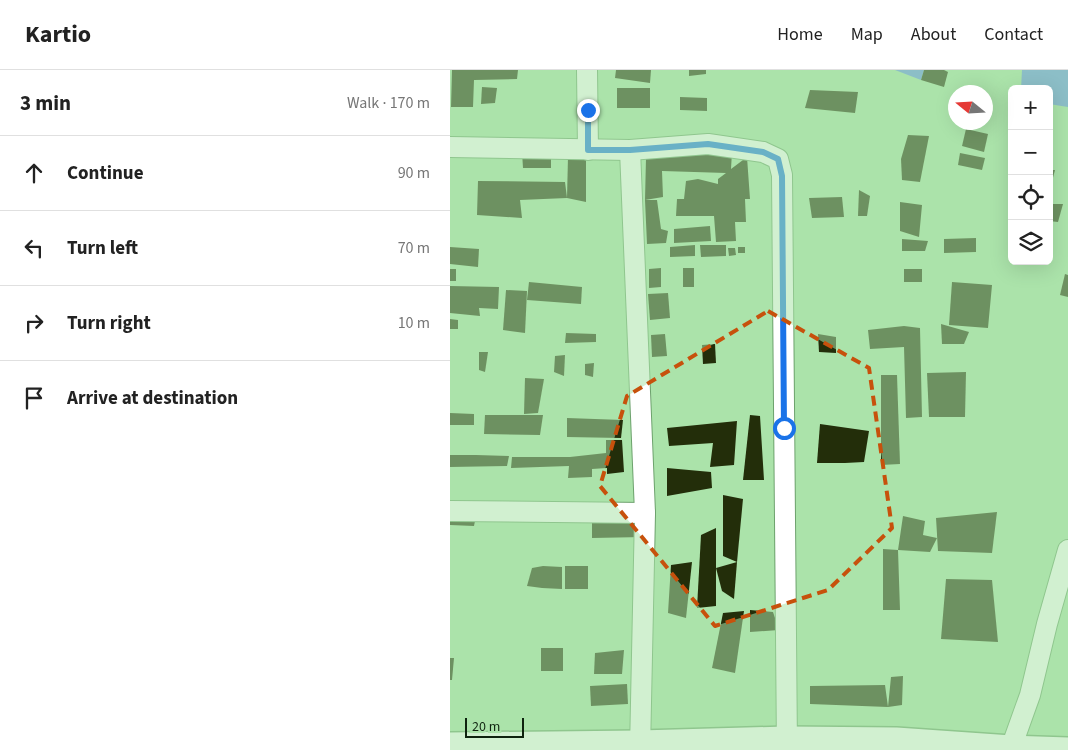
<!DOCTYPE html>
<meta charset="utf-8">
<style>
body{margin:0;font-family:"Source Sans 3",sans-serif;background:#f2f2f2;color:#222}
.controls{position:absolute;right:15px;top:15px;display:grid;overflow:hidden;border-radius:8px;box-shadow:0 5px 20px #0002}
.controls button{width:45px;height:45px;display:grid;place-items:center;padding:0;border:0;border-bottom:1px solid #e0e0e0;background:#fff;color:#222;font:25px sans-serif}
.compass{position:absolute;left:498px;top:15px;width:45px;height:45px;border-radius:50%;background:#fff;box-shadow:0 5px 20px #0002;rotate:288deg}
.scale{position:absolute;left:15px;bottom:12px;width:59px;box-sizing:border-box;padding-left:5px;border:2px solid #0e230e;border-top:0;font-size:14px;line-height:18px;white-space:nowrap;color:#0e230e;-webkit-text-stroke:4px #abe3aa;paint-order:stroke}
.stop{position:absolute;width:15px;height:15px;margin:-11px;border:4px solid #1a73e8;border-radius:50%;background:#fff}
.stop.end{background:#1a73e8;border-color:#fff;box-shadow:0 1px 5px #0008}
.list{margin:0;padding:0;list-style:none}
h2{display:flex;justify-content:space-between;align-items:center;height:65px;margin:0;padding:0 20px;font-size:21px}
h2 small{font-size:16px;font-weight:400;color:#767676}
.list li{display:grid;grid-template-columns:32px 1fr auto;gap:15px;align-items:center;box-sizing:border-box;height:75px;padding:0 20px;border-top:1px solid #e0e0e0}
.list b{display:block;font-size:19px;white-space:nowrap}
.list em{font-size:16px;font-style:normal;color:#767676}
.icon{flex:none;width:28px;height:28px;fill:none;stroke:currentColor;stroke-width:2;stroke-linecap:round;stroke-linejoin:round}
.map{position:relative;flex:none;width:618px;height:680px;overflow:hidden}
header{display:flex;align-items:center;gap:30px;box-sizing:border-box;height:70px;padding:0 25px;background:#fff;border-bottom:1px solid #e0e0e0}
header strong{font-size:24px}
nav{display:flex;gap:28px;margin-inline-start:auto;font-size:18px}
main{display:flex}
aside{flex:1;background:#fff}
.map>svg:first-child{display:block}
.water{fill:#6790eb}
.building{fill:#232e0a}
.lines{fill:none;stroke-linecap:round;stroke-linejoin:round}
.minor-casing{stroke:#6da26d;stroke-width:22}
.tertiary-casing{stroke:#6da26d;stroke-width:28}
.minor{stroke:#fff;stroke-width:20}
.tertiary{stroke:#fff;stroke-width:25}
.route{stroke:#1a73e8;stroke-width:6}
.marked{fill:none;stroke:#c7510c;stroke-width:4;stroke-dasharray:10 6;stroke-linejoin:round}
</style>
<header>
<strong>Kartio</strong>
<nav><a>Home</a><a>Map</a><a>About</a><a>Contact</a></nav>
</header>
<main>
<aside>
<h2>3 min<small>Walk · 170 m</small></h2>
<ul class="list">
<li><svg class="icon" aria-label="ahead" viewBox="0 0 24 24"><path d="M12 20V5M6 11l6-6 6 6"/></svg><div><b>Continue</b></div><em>90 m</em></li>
<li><svg class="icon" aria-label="left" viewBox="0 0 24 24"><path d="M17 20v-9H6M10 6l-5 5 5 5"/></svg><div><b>Turn left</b></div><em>70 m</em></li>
<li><svg class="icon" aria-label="right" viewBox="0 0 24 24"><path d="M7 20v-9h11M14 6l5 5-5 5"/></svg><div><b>Turn right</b></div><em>10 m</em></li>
<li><svg class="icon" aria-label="arrive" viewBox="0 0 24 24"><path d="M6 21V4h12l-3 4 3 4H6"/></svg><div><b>Arrive at destination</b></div></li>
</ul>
</aside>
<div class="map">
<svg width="618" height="680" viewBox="0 0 618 680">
<rect width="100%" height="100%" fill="#abe3aa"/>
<g class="water">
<path d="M445,0H474L471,10Z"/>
<path d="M572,0H618V37L599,34V19H571Z"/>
</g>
<g class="building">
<path d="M2,0H68L67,9L24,10L23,37H1Z"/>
<path d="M166,0H201L200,13L165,8Z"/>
<path d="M239,0H256V4L239,6Z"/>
<path d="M474,0H494L498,2L494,17L471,10Z"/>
<path d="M32,17L47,18L45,33L31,34Z"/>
<rect x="167" y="18" width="33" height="20"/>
<path d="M360,20L408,22L405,43L355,38Z"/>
<path d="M230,27L257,28V41L230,40Z"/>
<path d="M516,59L538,64L534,82L512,76Z"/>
<path d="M458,65L479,66L470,112L452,110L451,89Z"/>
<path d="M72,82H101V98H73Z"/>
<path d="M282,82L281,99L297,87L300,129H295L296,152H285L286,171L266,172L264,146H226L227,129H234L236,111L248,109L268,114V109L276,103L212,101L213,127L195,130L196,88Z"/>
<path d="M510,83L535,88L532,100L508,95Z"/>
<path d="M118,87H136V132L117,128Z"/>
<path d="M599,100H605L600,119H599Z"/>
<path d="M28,111L115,112L117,128L70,130L72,148L27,145Z"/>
<path d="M409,120L420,126L417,146H408Z"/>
<path d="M392,127L394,147L362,148L359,128Z"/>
<path d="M195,130H207L211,159L218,161L216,173L197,174Z"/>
<path d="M450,132L472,135L469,167L450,161Z"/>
<path d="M599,134H613L608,152L599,151Z"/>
<path d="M260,156L261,171L224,173V159Z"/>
<path d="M526,168V182L494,183V169Z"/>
<path d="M452,169L478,171L475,181H452Z"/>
<path d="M245,175V186L220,187V177Z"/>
<path d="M250,175H276V186L251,187Z"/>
<path d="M0,177L29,179L28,197L0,194Z"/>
<rect x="288" y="177" width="7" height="6"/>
<path d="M278,178H285L286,185L279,186Z"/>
<path d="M211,198V217L199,218V199Z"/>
<rect x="233" y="198" width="11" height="19"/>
<rect x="0" y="199" width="6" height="12"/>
<rect x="454" y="199" width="18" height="13"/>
<path d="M615,204L618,205V227L610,225Z"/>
<path d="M79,212L132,217L131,234L77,230Z"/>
<path d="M502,212L542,215L538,258L499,255Z"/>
<path d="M0,216L49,217L48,239L29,238L30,246L0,243Z"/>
<path d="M56,220L77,221L75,263L53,260Z"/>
<path d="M218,223L220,248L200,250L198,224Z"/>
<path d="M0,249L8,250V259H0Z"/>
<path d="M491,254L519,262L514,274H492Z"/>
<path d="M454,256L470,258L472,347L456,348L454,277L420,279L418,260Z"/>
<path d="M116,263L146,264V272L115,273Z"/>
<path d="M215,264L217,286L202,287L201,265Z"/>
<path d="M368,264L386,267V283L369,282Z"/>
<path d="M265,274L266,293L253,294L252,275Z"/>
<path d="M29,282H38L35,302L29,300Z"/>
<path d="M115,285L114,306L104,302L105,286Z"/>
<path d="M144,293L143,307L135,305V294Z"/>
<path d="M516,302L515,347H479L477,303Z"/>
<path d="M431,305H447L450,394L431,395Z"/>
<path d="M75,308L94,309L88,343L74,344Z"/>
<path d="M0,343L24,344V355H0Z"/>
<path d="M35,345H93L90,365L34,364Z"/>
<path d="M300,345L310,346L314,410H293Z"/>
<path d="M117,348L173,350L171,368L117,367Z"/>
<path d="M287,351L284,395L260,397L263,373L219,376L217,358Z"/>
<path d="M370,354L419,361L414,392L395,393H367Z"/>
<path d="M156,370H172L174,402L157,404V398L142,399V407L118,408L119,396L61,398L62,387H120L156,383Z"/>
<path d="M0,385H26L59,386L57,396L0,397Z"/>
<path d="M217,398L261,402L262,418L217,426Z"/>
<path d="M273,425L293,429L287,492L273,486Z"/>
<path d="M0,441H27L24,456L0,455Z"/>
<path d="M547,442L542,483L488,481L486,448Z"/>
<path d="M195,443L194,467L142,468V446Z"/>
<path d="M453,446L475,451L473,465L487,468L480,482L448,480L450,540H433V479L448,480Z"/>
<path d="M266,458V536L247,538L251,465Z"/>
<path d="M242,492L236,548L218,543L221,495Z"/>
<path d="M287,492L284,529L272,521L266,498Z"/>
<path d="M93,496L112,497V519L92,518L77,516L82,498Z"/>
<rect x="115" y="496" width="23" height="23"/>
<path d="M496,509L542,510L548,572L491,569Z"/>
<path d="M300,540L323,542L329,560L300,562Z"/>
<path d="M294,541L285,603L262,598L273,543Z"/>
<rect x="91" y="578" width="22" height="23"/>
<path d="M174,580L172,604H144L145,583Z"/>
<path d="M0,588H4L2,610H0Z"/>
<path d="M453,606L452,635L438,637L360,634V616L435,615L438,637L441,607Z"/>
<path d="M177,614L178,634L141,636L140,616Z"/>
</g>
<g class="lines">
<defs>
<g id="minor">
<path d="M137,0L138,80"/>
<path d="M0,77L180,80L258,74L313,82L328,89L332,105L337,680"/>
<path d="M180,80L195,443L190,680"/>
<path d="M0,441L195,443"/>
<path d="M561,680V678L580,625L597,554L618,480"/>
</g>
<path id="tertiary" d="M0,675L190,673L336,669L446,670L561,678L618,680"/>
</defs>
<use href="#minor" class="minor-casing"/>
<use href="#tertiary" class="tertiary-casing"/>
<use href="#minor" class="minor"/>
<use href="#tertiary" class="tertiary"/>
</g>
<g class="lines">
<path class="route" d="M138,40V80H180L258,74L313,82L328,89L332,106L334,358"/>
</g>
<path d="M0 0H618V680H0ZM318,241L419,298L442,458L378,520L265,556L150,416L177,326Z" fill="#abe3aa" fill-opacity=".55" fill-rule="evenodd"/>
<path class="marked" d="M318,241L419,298L442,458L378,520L265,556L150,416L177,326Z"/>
</svg>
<div class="controls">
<button>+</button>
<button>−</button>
<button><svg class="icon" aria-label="locate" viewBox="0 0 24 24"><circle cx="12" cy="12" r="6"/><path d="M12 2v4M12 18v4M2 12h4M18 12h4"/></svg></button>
<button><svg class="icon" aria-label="layers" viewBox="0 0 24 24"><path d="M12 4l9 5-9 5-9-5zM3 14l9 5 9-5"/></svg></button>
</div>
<svg class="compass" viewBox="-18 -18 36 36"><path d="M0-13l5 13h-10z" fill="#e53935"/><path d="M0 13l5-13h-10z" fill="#767676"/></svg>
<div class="scale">20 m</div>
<div class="stop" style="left:334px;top:358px"></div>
<div class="stop end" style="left:138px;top:40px"></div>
</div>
</main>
